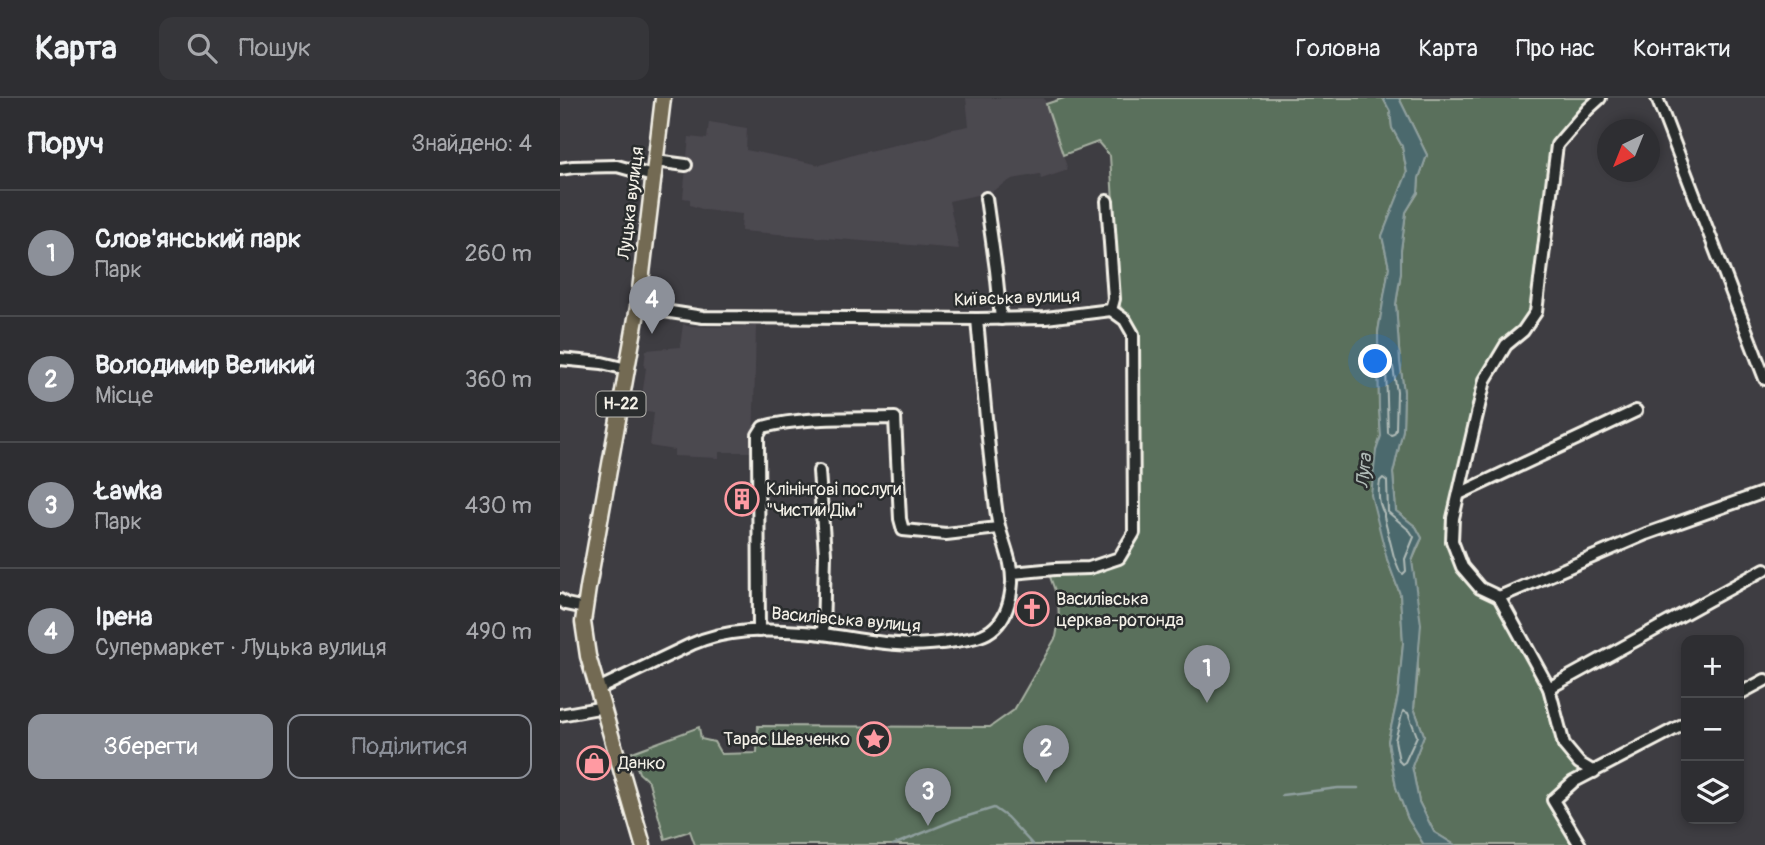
<!DOCTYPE html>
<html lang="uk">
<meta charset="utf-8">
<style>
body{margin:0;font-family:Pangolin,sans-serif;background:#36363a;color:#f1f3f6}
.controls{position:absolute;right:21px;bottom:21px;display:grid;overflow:hidden;border-radius:14px;box-shadow:0 4px 10px #0003}
.controls button{width:63px;height:63px;display:grid;place-items:center;padding:0;border:0;border-bottom:2px solid #494a4d;background:#2e2e32;color:#f1f3f6;font:35px sans-serif}
.compass{position:absolute;left:1037px;top:21px;width:63px;height:63px;border-radius:50%;background:#2e2e32;box-shadow:0 4px 10px #0003;rotate:223deg}
.you{position:absolute;left:816px;top:264px;width:24px;height:24px;margin:-18px;border:5px solid #fff;border-radius:50%;background:#1a73e8;box-shadow:0 0 0 10px #1a73e833}
.badge{display:grid;place-items:center;width:46px;height:46px;border-radius:50%;background:#8c9099;color:#fff;font-size:23px;font-weight:700}
.pin{position:absolute;translate:-50% -58px;filter:drop-shadow(0 2px 4px #0008)}
.pin::after{content:'';position:absolute;top:37px;width:24px;height:21px;background:inherit;clip-path:polygon(0 0,100% 0,50% 100%)}
.list{margin:0;padding:0;list-style:none}
h2{display:flex;justify-content:space-between;align-items:center;height:91px;margin:0;padding:0 28px;font-size:30px}
h2 small{font-size:23px;font-weight:400;color:#a7a8ac}
.list li{display:grid;grid-template-columns:46px 1fr auto;gap:21px;align-items:center;box-sizing:border-box;height:126px;padding:0 28px;border-top:2px solid #494a4d}
.list b{display:block;font-size:26px;white-space:nowrap}
.list p{margin:0;font-size:23px;white-space:nowrap;color:#a7a8ac}
.list em{font-size:23px;font-style:normal;color:#a7a8ac}
.actions{display:flex;gap:14px;padding:21px 28px}
.actions a{flex:1;padding:16px 0;border:2px solid #8c9099;border-radius:14px;text-align:center;font-size:24px;color:#8c9099}
.actions .main{background:#8c9099;color:#fff}
.icon{flex:none;width:38px;height:38px;fill:none;stroke:currentColor;stroke-width:2;stroke-linecap:round;stroke-linejoin:round}
.map{position:relative;flex:none;width:1205px;height:747px;overflow:hidden}
header{display:flex;align-items:center;gap:42px;box-sizing:border-box;height:98px;padding:0 35px;background:#2e2e32;border-bottom:2px solid #494a4d}
header strong{font-size:33px}
nav{display:flex;gap:38px;margin-inline-start:auto;font-size:24px}
.search{width:490px;height:63px;background:#36363a;display:flex;align-items:center;gap:18px;box-sizing:border-box;padding:0 24px;border-radius:14px;color:#a7a8ac;font-size:26px}
main{display:flex}
aside{flex:1;background:#2e2e32}
.map>svg:first-child{display:block}
.built{fill:#4c4850}
.green{fill:#5a705b;stroke:#a7b0a2;stroke-width:2}
.water{fill:#4b696d;stroke:#8f9f9e;stroke-width:2}
.lines{fill:none;stroke-linecap:round;stroke-linejoin:round}
.shore{stroke:#b0bbb7;stroke-width:2}
.stream{stroke:#8f9f9e;stroke-width:2.5}
.minor-casing{stroke:#f4f1e8;stroke-width:16}
.major-casing{stroke:#f4f1e8;stroke-width:19}
.minor{stroke:#2a2d2e;stroke-width:10}
.major{stroke:#736b52;stroke-width:14}
.labels{text-anchor:middle;dominant-baseline:central;stroke-width:5;stroke-linejoin:round;paint-order:stroke}
.shield{fill:#2a2d2e;stroke:#b7b6b0;stroke-width:2}
.shield-label{font-size:16px;font-weight:bold;fill:#f4f1e8}
.street-label{font-size:18px;fill:#f4f1e8;stroke:#2a2d2e}
.poi-label{font-size:18px;fill:#f4f1e8;stroke:#2a2d2e;text-anchor:start}
.water-label{font-size:19px;font-style:italic;fill:#b0bbb7;stroke:#2a2d2e}
</style>
<header>
<strong>Карта</strong>
<div class="search"><svg class="icon" aria-label="search" viewBox="0 0 24 24"><circle cx="10" cy="10" r="6"/><path d="M15 15l6 6"/></svg>Пошук</div>
<nav><a>Головна</a><a>Карта</a><a>Про нас</a><a>Контакти</a></nav>
</header>
<main>
<aside>
<h2>Поруч<small>Знайдено: 4</small></h2>
<ul class="list">
<li><span class="badge">1</span><div><b>Слов'янський парк</b><p>Парк</p></div><em>260 m</em></li>
<li><span class="badge">2</span><div><b>Володимир Великий</b><p>Місце</p></div><em>360 m</em></li>
<li><span class="badge">3</span><div><b>Ławka</b><p>Парк</p></div><em>430 m</em></li>
<li><span class="badge">4</span><div><b>Ірена</b><p>Супермаркет · Луцька вулиця</p></div><em>490 m</em></li>
</ul>
<div class="actions"><a class="main">Зберегти</a><a>Поділитися</a></div>
</aside>
<div class="map">
<svg width="1205" height="747" viewBox="0 0 1205 747">
<rect width="100%" height="100%" fill="#3e3d42"/>
<filter id="ink" filterUnits="userSpaceOnUse"><feTurbulence type="fractalNoise" baseFrequency=".0143" numOctaves="2"/><feDisplacementMap in="SourceGraphic" scale="14" xChannelSelector="R" yChannelSelector="G"/><feConvolveMatrix kernelMatrix="1 2 1 2 8 2 1 2 1" color-interpolation-filters="sRGB"/></filter>
<g filter="url(#ink)">
<g class="built">
<path d="M406,0H484L508,72L481,81L480,76L452,81L431,94L389,103L399,151L181,133L182,116L145,112L130,107V101L123,100L129,39L147,41L149,24L187,30L186,52L260,67L300,55L370,39L388,32L409,28Z"/>
<path d="M123,226L127,228L160,229L196,228L193,354H159V360L114,358V352L90,348L94,315L80,313L86,270L84,269L86,252L120,249Z"/>
</g>
<g class="green">
<path d="M504,0H823L830,13L832,30L842,48L847,75L822,138L829,169L818,234L819,310L821,338L816,353L827,461L840,496L843,545L838,598L828,643L836,689L848,721L864,747H135L130,733L105,741L89,684L79,675L72,654L139,629L141,641L154,644L161,656L197,655L198,628L430,629L454,612L496,539L499,522L498,501L489,476L537,475L562,465L579,437V237L560,208L550,58L538,44L503,57L486,6Z"/>
<path d="M839,0H1040L997,47L976,214L925,282L893,420L902,470L939,499L989,590L1004,647L1034,674L993,702L1020,747H895L874,734L859,704L852,668L864,637L854,610L858,573L852,463L862,440L856,429L836,413L833,375L843,331L844,294L840,265L836,206L841,174V152L846,114L858,95L859,80L867,57Z"/>
</g>
<path class="water" d="M823,0H839L867,57L859,80L858,94L846,114L841,152V174L836,206L840,265L844,294L843,332L833,375L836,413L856,429L862,440L857,450L852,463L861,526L854,610L864,637L852,668L859,704L874,734L895,747H864L848,721L836,689L828,643L838,598L843,545L840,496L827,461L811,397L816,353L821,338L819,310L818,234L829,169L822,138L847,75L842,48L832,30L830,13Z"/>
<g class="lines">
<g class="shore">
<path d="M830,266L833,269L837,294L836,331L834,336L831,337L828,335L826,269Z"/>
<path d="M823,380L827,383L828,414L850,433L854,439L845,461L846,473L843,476L840,474L834,459L824,419V415C818,406 818,394 820,383Z"/>
<path d="M843,613L848,615L857,638L845,664L842,666L839,663L835,642Z"/>
</g>
<g class="stream">
<path d="M722,697L778,690H798"/>
<path d="M333,747L395,722L434,710L447,719L473,747"/>
</g>
<defs>
<g id="minor">
<path d="M1097,0L1205,281"/>
<path d="M95,63L126,67"/>
<path d="M0,71L13,69L57,68L93,78"/>
<path d="M426,100L436,172L441,221"/>
<path d="M547,103L554,201L551,212"/>
<path d="M78,209L143,219L417,221L486,220L551,212L565,222L573,236L574,435L559,460L529,470L495,471L452,475"/>
<path d="M0,261L42,265L67,271"/>
<path d="M259,373L265,456L263,536"/>
<path d="M899,396L1076,313"/>
<path d="M939,499L1086,436L1205,394"/>
<path d="M0,502L6,506L25,510"/>
<path d="M199,533L198,337L203,329C245,318 291,321 335,320L340,421L343,432L386,436L438,430"/>
<path d="M989,590L1205,471"/>
<path d="M38,591L132,546C166,531 205,531 242,534C274,536 305,544 337,546C357,548 376,546 396,543C409,541 425,539 435,529C447,518 451,500 452,485C453,462 440,440 437,418C428,353 423,287 417,221"/>
<path d="M1179,596L1205,582"/>
<path d="M0,617L44,609"/>
<path d="M1034,674L1019,665L1004,647L989,590L939,499L920,490L902,469L892,443L893,420L925,282L946,247L963,233L976,214L997,47L1028,11L1040,0"/>
<path d="M1020,747L993,702L1013,684L1126,625"/>
</g>
<path id="major" d="M83,747L28,558L23,524L28,490L78,209L103,0"/>
</defs>
<use href="#minor" class="minor-casing"/>
<use href="#major" class="major-casing"/>
<use href="#minor" class="minor"/>
<use href="#major" class="major"/>
</g>
</g>
<defs>
<symbol id="building-ring" viewBox="-11 -11 22 22"><circle r="9.5" fill="#2a2d2e" stroke="#ff9aa2" stroke-width="1.5"/><path d="M-4-6H4V6H1V3H-1V6H-4ZM-2.5-4.3h1.7v1.8h-1.7ZM.8-4.3h1.7v1.8H.8ZM-2.5-1h1.7V.8h-1.7ZM.8-1h1.7V.8H.8Z" fill="#ff9aa2"/></symbol>
<symbol id="church-ring" viewBox="-11 -11 22 22"><circle r="9.5" fill="#2a2d2e" stroke="#ff9aa2" stroke-width="1.5"/><path d="M-1.2-6h2.4v3.5h3.3v2.4h-3.3V6h-2.4V-.1h-3.3v-2.4h3.3Z" fill="#ff9aa2"/></symbol>
<symbol id="sight-ring" viewBox="-11 -11 22 22"><circle r="9.5" fill="#2a2d2e" stroke="#ff9aa2" stroke-width="1.5"/><path d="M0-6L1.8-2.2L6-1.7L2.9 1.2L3.7 5.4L0 3.3L-3.7 5.4L-2.9 1.2L-6-1.7L-1.8-2.2Z" fill="#ff9aa2"/></symbol>
<symbol id="shop-ring" viewBox="-11 -11 22 22"><circle r="9.5" fill="#2a2d2e" stroke="#ff9aa2" stroke-width="1.5"/><path d="M-5-2.5h2.3a2.7 3.5 0 0 1 5.4 0H5L5.5 6h-11ZM-1.5-2.5h3a1.5 2.3 0 0 0-3 0Z" fill="#ff9aa2"/></symbol>
</defs>
<g fill-rule="evenodd">
<use href="#building-ring" x="163" y="382" width="38" height="38"/>
<use href="#church-ring" x="453" y="492" width="38" height="38"/>
<use href="#sight-ring" x="295" y="622" width="38" height="38"/>
<use href="#shop-ring" x="15" y="646" width="38" height="38"/>
</g>
<g class="labels">
<rect class="shield" x="36.5" y="293.5" width="49" height="25" rx="5"/>
<g class="shield-label">
<text x="61" y="306">Н-22</text>
</g>
<g class="street-label">
<text transform="translate(71 105) rotate(-83)">Луцька вулиця</text>
<text transform="translate(457 200) rotate(-2)">Київська вулиця</text>
<text transform="translate(286 522) rotate(5)">Василівська вулиця</text>
</g>
<g class="poi-label">
<text x="206" y="391">Клінінгові послуги<tspan x="206" dy="21">"Чистий Дім"</tspan></text>
<text x="496" y="501">Василівська<tspan x="496" dy="21">церква-ротонда</tspan></text>
<text x="290" y="641" text-anchor="end">Тарас Шевченко</text>
<text x="58" y="665">Данко</text>
</g>
<g class="water-label">
<text transform="translate(804 373) rotate(-85)">Луга</text>
</g>
</g>
</svg>
<div class="controls">
<button>+</button>
<button>−</button>
<button><svg class="icon" aria-label="layers" viewBox="0 0 24 24"><path d="M12 4l9 5-9 5-9-5zM3 14l9 5 9-5"/></svg></button>
</div>
<svg class="compass" viewBox="-18 -18 36 36"><path d="M0-13l5 13h-10z" fill="#e53935"/><path d="M0 13l5-13h-10z" fill="#a7a8ac"/></svg>
<div class="you"></div>
<div class="pin badge" style="left:647px;top:605px">1</div>
<div class="pin badge" style="left:486px;top:685px">2</div>
<div class="pin badge" style="left:368px;top:728px">3</div>
<div class="pin badge" style="left:92px;top:236px">4</div>
</div>
</main>
